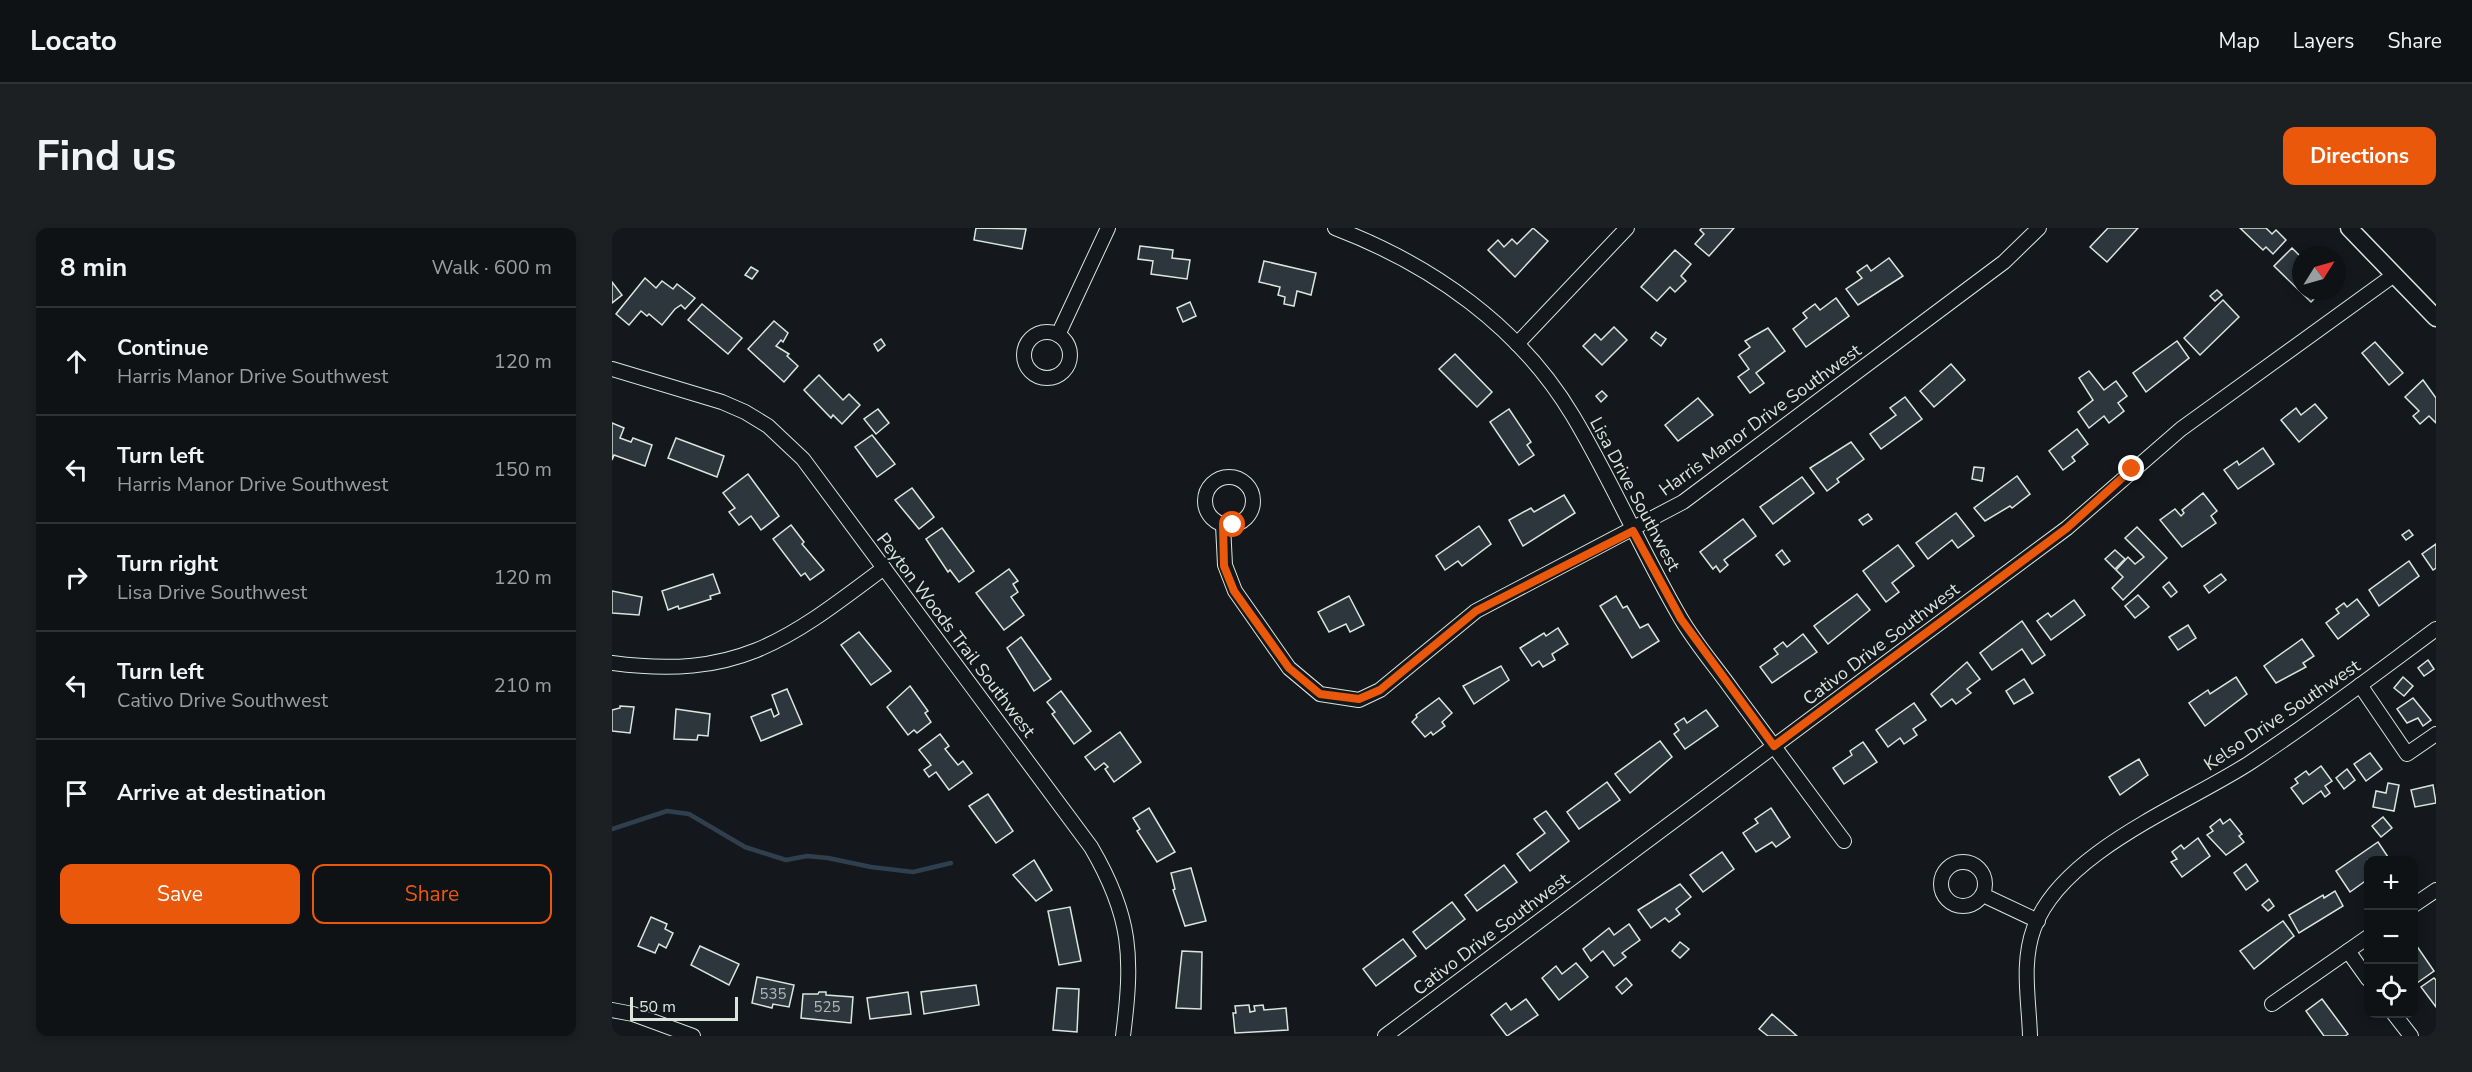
<!DOCTYPE html>
<meta charset="utf-8">
<style>
body{margin:0;font-family:"Nunito Sans",sans-serif;background:#1d2022;color:#f1f3f6}
.controls{position:absolute;right:18px;bottom:18px;display:grid;overflow:hidden;border-radius:12px;box-shadow:0 3px 9px #0003}
.controls button{width:54px;height:54px;display:grid;place-items:center;padding:0;border:0;border-bottom:2px solid #2f3234;background:#0f1215;color:#f1f3f6;font:30px sans-serif}
.compass{position:absolute;left:1680px;top:18px;width:54px;height:54px;border-radius:50%;background:#0f1215;box-shadow:0 3px 9px #0003;rotate:53deg}
.scale{position:absolute;left:18px;bottom:15px;width:108px;box-sizing:border-box;padding-left:6px;border:3px solid #d8e6dc;border-top:0;font-size:16px;line-height:21px;white-space:nowrap;color:#d8e6dc;-webkit-text-stroke:4px #14181c;paint-order:stroke}
.stop{position:absolute;width:18px;height:18px;margin:-14px;border:4px solid #ea580c;border-radius:50%;background:#fff}
.stop.end{background:#ea580c;border-color:#fff;box-shadow:0 2px 6px #0008}
.list{margin:0;padding:0;list-style:none}
h2{display:flex;justify-content:space-between;align-items:center;height:78px;margin:0;padding:0 24px;font-size:26px}
h2 small{font-size:20px;font-weight:400;color:#9b9ea0}
.list li{display:grid;grid-template-columns:39px 1fr auto;gap:18px;align-items:center;box-sizing:border-box;height:108px;padding:0 24px;border-top:2px solid #2f3234}
.list b{display:block;font-size:22px;white-space:nowrap}
.list p{margin:0;font-size:20px;white-space:nowrap;color:#9b9ea0}
.list em{font-size:20px;font-style:normal;color:#9b9ea0}
.actions{display:flex;gap:12px;padding:18px 24px}
.actions a{flex:1;padding:14px 0;border:2px solid #ea580c;border-radius:12px;text-align:center;font-size:21px;color:#ea580c}
.actions .main{background:#ea580c;color:#fff}
.icon{flex:none;width:33px;height:33px;fill:none;stroke:currentColor;stroke-width:2;stroke-linecap:round;stroke-linejoin:round}
.map{position:relative;flex:none;width:1824px;height:808px;overflow:hidden;border-radius:12px}
header{display:flex;align-items:center;gap:36px;box-sizing:border-box;height:84px;padding:0 30px;background:#0f1215;border-bottom:2px solid #2f3234}
header strong{font-size:28px}
nav{display:flex;gap:33px;margin-inline-start:auto;font-size:21px}
.intro{display:flex;align-items:center;justify-content:space-between;box-sizing:border-box;height:144px;padding:0 36px}
h1{margin:0;font-size:42px}
.button{padding:15px 27px;border-radius:12px;background:#ea580c;color:#fff;font-size:21px;font-weight:700}
main{display:flex;gap:36px;padding:0 36px}
aside{flex:1;background:#0f1215;border-radius:12px;box-shadow:0 3px 9px #0003}
.map>svg:first-child{display:block}
.lines{fill:none;stroke-linecap:round;stroke-linejoin:round}
.stream{stroke:#2f3f4d;stroke-width:4.5}
.building{fill:#2c363c;stroke:#d8e6dc;stroke-width:1.5}
.minor-casing{stroke:#d8e6dc;stroke-width:16}
.tertiary-casing{stroke:#d8e6dc;stroke-width:19}
.minor{stroke:#14181c;stroke-width:14}
.tertiary{stroke:#14181c;stroke-width:16}
.route{stroke:#ea580c;stroke-width:8}
.labels{text-anchor:middle;dominant-baseline:central;stroke-width:4.5;stroke-linejoin:round;paint-order:stroke}
.number-label{font-size:15px;fill:#adbab4}
.street-label{font-size:18px;fill:#d8e6dc;stroke:#14181c}
</style>
<header>
<strong>Locato</strong>
<nav><a>Map</a><a>Layers</a><a>Share</a></nav>
</header>
<div class="intro"><h1>Find us</h1><a class="button">Directions</a></div>
<main>
<aside>
<h2>8 min<small>Walk · 600 m</small></h2>
<ul class="list">
<li><svg class="icon" aria-label="ahead" viewBox="0 0 24 24"><path d="M12 20V5M6 11l6-6 6 6"/></svg><div><b>Continue</b><p>Harris Manor Drive Southwest</p></div><em>120 m</em></li>
<li><svg class="icon" aria-label="left" viewBox="0 0 24 24"><path d="M17 20v-9H6M10 6l-5 5 5 5"/></svg><div><b>Turn left</b><p>Harris Manor Drive Southwest</p></div><em>150 m</em></li>
<li><svg class="icon" aria-label="right" viewBox="0 0 24 24"><path d="M7 20v-9h11M14 6l5 5-5 5"/></svg><div><b>Turn right</b><p>Lisa Drive Southwest</p></div><em>120 m</em></li>
<li><svg class="icon" aria-label="left" viewBox="0 0 24 24"><path d="M17 20v-9H6M10 6l-5 5 5 5"/></svg><div><b>Turn left</b><p>Cativo Drive Southwest</p></div><em>210 m</em></li>
<li><svg class="icon" aria-label="arrive" viewBox="0 0 24 24"><path d="M6 21V4h12l-3 4 3 4H6"/></svg><div><b>Arrive at destination</b></div></li>
</ul>
<div class="actions"><a class="main">Save</a><a>Share</a></div>
</aside>
<div class="map">
<svg width="1824" height="808" viewBox="0 0 1824 808">
<rect width="100%" height="100%" fill="#14181c"/>
<g class="lines">
<path class="stream" d="M0,601L55,583L77,586L133,619L174,632L195,628L216,630L259,639L301,644L339,635"/>
</g>
<g class="building">
<path d="M364,0L414,1L410,21L362,12Z"/>
<path d="M921,0L936,13L903,49L876,22L886,12L892,19L900,11L905,16Z"/>
<path d="M1090,0H1122L1097,28L1083,16L1092,6L1088,2Z"/>
<path d="M1496,0H1526L1495,34L1478,19Z"/>
<path d="M1628,0H1654L1660,6L1664,2L1674,12L1661,26L1654,19L1651,22Z"/>
<path d="M528,18L561,22L560,30L578,32L575,51L539,46L541,33L526,31Z"/>
<path d="M1680,20L1689,29V63H1710L1699,74L1662,38Z"/>
<path d="M1063,22L1079,36L1069,48L1074,53L1063,64L1058,59L1045,73L1029,59Z"/>
<path d="M1277,30L1291,48L1246,77L1234,61L1250,50L1245,44L1255,37L1259,43Z"/>
<path d="M652,33L704,45L699,67L685,63L682,78L672,76L673,69L666,67L668,59L647,54Z"/>
<path d="M139,39L146,43L140,51L133,47Z"/>
<path d="M33,50L44,60L50,53L61,61L65,56L83,70L73,81L69,77L63,81L50,97L37,86L35,88L29,83L17,97L4,86Z"/>
<path d="M0,54L10,67L0,75Z"/>
<path d="M1605,62L1610,67L1603,73L1598,68Z"/>
<path d="M1224,70L1237,88L1194,119L1181,101L1195,90L1191,85L1203,76L1208,82Z"/>
<path d="M1611,72L1627,89L1588,127L1572,110Z"/>
<path d="M578,74L584,88L571,94L565,80Z"/>
<path d="M90,76L130,110L116,126L76,92Z"/>
<path d="M162,93L176,105L171,114L169,112L164,118L177,126L175,128L186,138L172,154L136,121Z"/>
<path d="M1002,99L1015,112L990,137L971,118L983,106L989,112Z"/>
<path d="M1156,100L1173,123L1144,145L1152,155L1138,165L1126,149L1137,141L1127,127L1138,119L1133,113Z"/>
<path d="M1044,104L1054,111L1049,118L1039,110Z"/>
<path d="M269,111L273,117L266,123L262,116Z"/>
<path d="M1565,113L1577,130L1534,164L1521,145Z"/>
<path d="M1763,114L1791,145L1777,157L1750,125Z"/>
<path d="M843,126L880,164L865,179L827,141Z"/>
<path d="M1339,136L1353,152L1322,179L1308,163Z"/>
<path d="M1477,143L1492,162L1504,153L1515,168L1506,175L1512,183L1497,195L1492,188L1477,200L1466,184L1481,172L1467,150Z"/>
<path d="M207,147L231,172L237,166L248,177L230,196L221,187L219,190L192,162Z"/>
<path d="M1811,152L1824,170V195L1817,188L1808,196L1801,188L1807,183L1793,169Z"/>
<path d="M990,163L995,168L989,174L984,168Z"/>
<path d="M1293,169L1310,191L1269,221L1258,206L1284,187L1278,180Z"/>
<path d="M1086,170L1101,187L1066,213L1053,197Z"/>
<path d="M1703,176L1715,190L1687,214L1669,192L1684,180L1689,187Z"/>
<path d="M266,181L277,195L264,206L252,191Z"/>
<path d="M897,181L919,214L915,217L922,227L907,237L878,194Z"/>
<path d="M0,195L12,200L8,210L19,214L21,210L40,217L33,238L2,227L0,232Z"/>
<path d="M1465,201L1476,216L1460,229L1463,233L1451,242L1437,223Z"/>
<path d="M260,207L283,236L265,249L243,219Z"/>
<path d="M64,210L112,228L105,249L56,230Z"/>
<path d="M1239,214L1252,231L1225,251L1227,254L1215,263L1198,240Z"/>
<path d="M1651,220L1662,236L1626,261L1612,242L1625,233L1627,237Z"/>
<path d="M1362,239L1372,240L1370,253L1360,251Z"/>
<path d="M136,246L167,288L149,302L139,288L127,297L117,284L123,280L111,265Z"/>
<path d="M1405,248L1418,266L1400,280L1398,278L1373,293L1362,280Z"/>
<path d="M1190,249L1202,265L1161,296L1148,279Z"/>
<path d="M300,260L322,289L307,301L283,272Z"/>
<path d="M1591,265L1605,283L1599,288L1604,295L1570,319L1548,292L1563,281L1569,288L1572,285L1570,282Z"/>
<path d="M952,267L963,285L911,318L897,292L919,280L922,284Z"/>
<path d="M1344,285L1362,308L1346,320L1340,312L1316,331L1304,315Z"/>
<path d="M1256,286L1260,291L1251,297L1247,292Z"/>
<path d="M1131,291L1144,308L1112,332L1116,337L1108,344L1104,338L1101,341L1088,324Z"/>
<path d="M179,297L192,314L190,316L212,342L198,352L193,345L189,348L161,311Z"/>
<path d="M867,298L879,316L850,338L846,333L833,342L824,328Z"/>
<path d="M1525,299L1555,330L1511,372L1500,360L1511,349L1504,342L1516,329L1523,336L1532,329L1513,310Z"/>
<path d="M330,300L362,343L347,354L338,342L336,344L314,311Z"/>
<path d="M1797,302L1801,307L1794,312L1790,307Z"/>
<path d="M1824,316V340L1821,342L1810,326Z"/>
<path d="M1286,317L1302,338L1280,355L1287,364L1274,374L1251,343Z"/>
<path d="M1170,322L1178,333L1172,337L1164,327Z"/>
<path d="M1503,322L1513,331L1503,341L1493,331Z"/>
<path d="M1797,333L1807,348L1767,378L1757,362Z"/>
<path d="M397,341L406,353L401,356L406,364L399,369L412,387L392,402L364,365Z"/>
<path d="M101,346L108,365L98,368L99,371L67,381L66,378L56,382L50,363Z"/>
<path d="M1609,346L1614,352L1597,365L1592,358Z"/>
<path d="M1557,354L1565,364L1559,369L1551,359Z"/>
<path d="M0,363L30,369L27,387L0,385Z"/>
<path d="M1245,366L1258,382L1216,416L1202,398Z"/>
<path d="M1526,367L1537,379L1523,390L1513,378Z"/>
<path d="M737,368L752,397L738,404L734,396L717,404L706,384Z"/>
<path d="M1004,368L1011,380L1015,378L1028,400L1036,396L1047,413L1020,430L988,378Z"/>
<path d="M1745,371L1757,387L1726,411L1714,395L1727,385L1724,381L1732,375L1735,379Z"/>
<path d="M1462,372L1473,387L1439,412L1425,393L1436,385L1439,389Z"/>
<path d="M1410,393L1433,427L1420,436L1410,421L1380,442L1368,425Z"/>
<path d="M1576,397L1584,410L1566,422L1557,409Z"/>
<path d="M946,400L956,416L940,426L943,432L931,439L927,433L920,438L908,420L932,405L934,408Z"/>
<path d="M247,404L279,443L259,457L229,417Z"/>
<path d="M1191,406L1205,424L1160,455L1148,439L1166,426L1162,421L1171,414L1175,419Z"/>
<path d="M409,409L439,451L422,463L395,420Z"/>
<path d="M1690,411L1702,428L1691,435L1694,439L1664,455L1652,438Z"/>
<path d="M1816,432L1822,441L1812,448L1806,440Z"/>
<path d="M1355,434L1368,451L1355,461L1359,465L1344,476L1340,471L1329,479L1319,466Z"/>
<path d="M889,438L897,452L862,476L851,458Z"/>
<path d="M1624,449L1635,466L1593,498L1577,475L1596,462L1598,466Z"/>
<path d="M1791,449L1801,458L1792,468L1782,460Z"/>
<path d="M1412,451L1421,465L1402,476L1394,463Z"/>
<path d="M298,458L316,483L313,485L319,494L305,505L302,502L296,507L275,479Z"/>
<path d="M175,461L190,496L149,513L139,489L159,481L162,489L167,486L160,467Z"/>
<path d="M449,463L479,503L462,516L440,486L443,484L435,474Z"/>
<path d="M827,470L840,485L830,494L833,498L821,507L819,504L813,509L800,494L805,489L804,487Z"/>
<path d="M1801,470L1819,492L1811,498L1806,490L1795,495L1785,481Z"/>
<path d="M1302,475L1314,492L1301,501L1305,507L1292,516L1288,510L1276,519L1264,502Z"/>
<path d="M8,478L22,479L18,505L0,503V482L8,480Z"/>
<path d="M64,481L98,486L96,508L86,507L85,512L62,511Z"/>
<path d="M1094,482L1106,498L1073,521L1062,506L1067,502L1063,496L1072,490L1075,495Z"/>
<path d="M508,504L529,534L502,554L493,541L496,539L492,535L483,542L473,529Z"/>
<path d="M328,506L337,518L333,521L346,537L351,533L360,545L337,562L324,544L317,549L312,542L319,537L307,522Z"/>
<path d="M1048,513L1060,529L1018,565L1003,546Z"/>
<path d="M1251,514L1265,534L1232,556L1221,540L1240,527L1238,523Z"/>
<path d="M1758,525L1770,541L1754,553L1742,536Z"/>
<path d="M1527,531L1536,547L1508,567L1497,549Z"/>
<path d="M1709,538L1720,553L1713,558L1718,565L1713,569L1709,563L1691,576L1679,560L1686,555L1683,551L1694,543L1697,547Z"/>
<path d="M1735,541L1743,552L1732,561L1724,550Z"/>
<path d="M995,554L1008,572L967,601L955,584Z"/>
<path d="M1776,555L1787,557L1782,583L1761,579L1764,563L1774,565Z"/>
<path d="M1821,557L1824,575L1803,579L1799,562Z"/>
<path d="M376,566L401,603L384,615L357,578Z"/>
<path d="M537,580L563,624L545,634L525,603L528,601L521,590Z"/>
<path d="M1159,580L1178,609L1164,619L1160,614L1144,624L1131,605L1146,595L1143,591Z"/>
<path d="M934,583L957,613L918,643L905,626L933,605L922,591Z"/>
<path d="M1771,589L1780,600L1769,609L1760,598Z"/>
<path d="M1608,591L1611,596L1618,591L1630,606L1627,608L1632,614L1614,627L1595,607L1601,603L1598,599Z"/>
<path d="M1586,610L1598,628L1570,649L1559,634L1565,631L1560,624L1569,617L1572,621Z"/>
<path d="M1766,614L1778,632H1756L1754,648L1756,651L1738,664L1724,643Z"/>
<path d="M1110,624L1122,641L1091,664L1078,647Z"/>
<path d="M422,632L440,662L424,673L401,647Z"/>
<path d="M1634,636L1646,653L1634,662L1622,645Z"/>
<path d="M892,637L905,654L865,683L853,667Z"/>
<path d="M579,640L594,693L573,698L561,662L563,661L559,645Z"/>
<path d="M1068,656L1079,669L1064,681L1068,686L1057,694L1053,690L1039,700L1026,682Z"/>
<path d="M1723,663L1731,678L1687,705L1677,687L1711,667L1712,670Z"/>
<path d="M1657,671L1662,678L1656,683L1650,677Z"/>
<path d="M840,674L853,691L814,721L801,704Z"/>
<path d="M458,679L469,733L447,737L436,683Z"/>
<path d="M39,689L55,696L53,701L61,705L54,720L47,716L43,725L26,718Z"/>
<path d="M1671,693L1682,708L1642,741L1628,723Z"/>
<path d="M1017,696L1028,712L1010,725L1014,729L1002,738L991,723L979,733L971,721L997,700L1002,707Z"/>
<path d="M791,711L804,728L764,758L751,741Z"/>
<path d="M1068,714L1077,721L1068,730L1060,723Z"/>
<path d="M1802,714L1822,743L1805,755L1802,750Z"/>
<path d="M88,718L127,736L117,757L79,737Z"/>
<path d="M570,723L590,724L589,781L564,780Z"/>
<path d="M964,735L976,749L947,772L930,750L944,738L950,746Z"/>
<path d="M145,749L182,757L177,779L161,776L160,780L140,775Z"/>
<path d="M1014,750L1020,757L1010,766L1004,759Z"/>
<path d="M1822,750L1824,752V779L1809,759Z"/>
<path d="M364,757L367,777L312,786L309,764Z"/>
<path d="M445,760L467,761L465,804L441,802Z"/>
<path d="M207,764H214V767L241,769L239,795L189,790L191,766H206Z"/>
<path d="M296,764L299,786L258,791L255,770Z"/>
<path d="M914,771L926,787L895,808L879,787L894,775L899,782Z"/>
<path d="M1710,771L1736,806L1733,808H1712L1694,783Z"/>
<path d="M637,777L638,784L643,783L642,778L651,777L652,782L674,780L676,802L623,805L621,785H624L623,778Z"/>
<path d="M1160,786L1185,808H1156L1147,801Z"/>
</g>
<g class="lines">
<defs>
<g id="minor">
<path d="M723,0C820,37 907,98 961,188C1000,253 1030,324 1068,389C1083,415 1104,439 1121,463C1158,513 1195,563 1232,613"/>
<circle cx="435" cy="127" r="23"/>
<path d="M446,107L496,0"/>
<path d="M905,116L1015,0"/>
<path d="M0,141L110,174L133,184L156,198L191,231L479,619C520,689 521,729 511,808"/>
<circle cx="617" cy="273" r="24"/>
<path d="M611,297L613,337L623,363L677,440L708,466L747,472L768,462L864,383L1071,274L1392,34L1427,0"/>
<path d="M0,435C127,452 176,412 272,340"/>
<path d="M1748,457L1795,526L1824,506"/>
<circle cx="1351" cy="656" r="22"/>
<path d="M1371,667L1426,693"/>
<path d="M1802,677L1824,662"/>
<path d="M1736,723L1756,751"/>
<path d="M1660,776L1756,709"/>
<path d="M0,782L21,786L81,808"/>
<path d="M1782,786L1799,808"/>
<path d="M773,808L1455,300L1569,201L1782,47"/>
<path d="M1418,808C1417,772 1409,735 1422,700C1450,623 1575,576 1639,534C1703,492 1763,446 1824,401"/>
</g>
<path id="tertiary" d="M1737,0L1824,90"/>
</defs>
<use href="#minor" class="minor-casing"/>
<use href="#tertiary" class="tertiary-casing"/>
<use href="#minor" class="minor"/>
<use href="#tertiary" class="tertiary"/>
</g>
<g class="lines">
<path class="route" d="M621,297H611L612,338L622,363L677,440L708,466L747,471L768,462L864,383L1021,303L1069,391L1162,518L1455,300L1520,241"/>
</g>
<g class="labels">
<g class="number-label">
<text x="161" y="766">535</text>
<text x="215" y="779">525</text>
</g>
<g class="street-label">
<text transform="translate(1148 192) rotate(-36)">Harris Manor Drive Southwest</text>
<text transform="translate(1023 266) rotate(62)">Lisa Drive Southwest</text>
<text transform="translate(344 407) rotate(53)">Peyton Woods Trail Southwest</text>
<text transform="translate(1269 416) rotate(-37)">Cativo Drive Southwest</text>
<text transform="translate(1670 487) rotate(-34)">Kelso Drive Southwest</text>
<text transform="translate(879 706) rotate(-37)">Cativo Drive Southwest</text>
</g>
</g>
</svg>
<div class="controls">
<button>+</button>
<button>−</button>
<button><svg class="icon" aria-label="locate" viewBox="0 0 24 24"><circle cx="12" cy="12" r="6"/><path d="M12 2v4M12 18v4M2 12h4M18 12h4"/></svg></button>
</div>
<svg class="compass" viewBox="-18 -18 36 36"><path d="M0-13l5 13h-10z" fill="#e53935"/><path d="M0 13l5-13h-10z" fill="#9b9ea0"/></svg>
<div class="scale">50 m</div>
<div class="stop" style="left:621px;top:297px"></div>
<div class="stop end" style="left:1520px;top:241px"></div>
</div>
</main>
